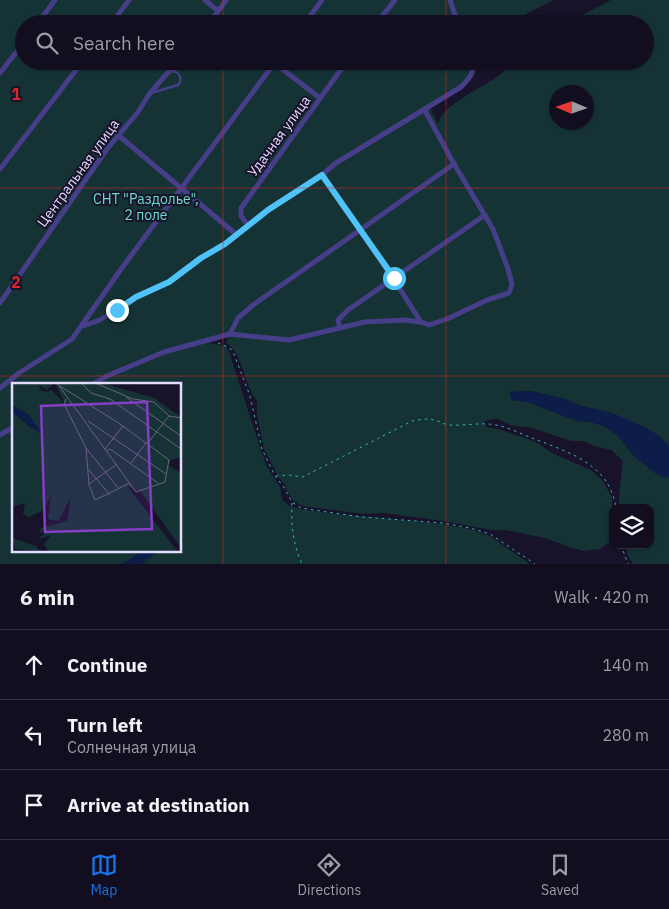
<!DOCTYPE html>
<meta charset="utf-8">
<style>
body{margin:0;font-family:"IBM Plex Sans",sans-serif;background:#1f1c2d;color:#f1f3f6}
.controls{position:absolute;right:15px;bottom:15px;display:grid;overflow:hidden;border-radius:10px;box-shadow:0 1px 4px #0004}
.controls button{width:45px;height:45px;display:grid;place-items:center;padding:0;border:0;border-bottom:1px solid #312e3e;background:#120e20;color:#f1f3f6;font:25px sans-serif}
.compass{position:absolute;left:549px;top:85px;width:45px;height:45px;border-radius:50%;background:#120e20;box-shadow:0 1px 4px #0004;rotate:272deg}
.stop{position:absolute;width:15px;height:15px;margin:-11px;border:4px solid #4fc3f7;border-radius:50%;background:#fff}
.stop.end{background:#4fc3f7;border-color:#fff;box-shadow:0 1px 5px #0008}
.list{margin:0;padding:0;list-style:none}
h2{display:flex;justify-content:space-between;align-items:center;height:65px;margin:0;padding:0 20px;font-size:21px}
h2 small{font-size:16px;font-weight:400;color:#9c9ca5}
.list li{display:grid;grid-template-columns:32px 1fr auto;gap:15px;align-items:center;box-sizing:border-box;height:70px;padding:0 20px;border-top:1px solid #312e3e}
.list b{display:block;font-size:19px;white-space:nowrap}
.list p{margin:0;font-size:16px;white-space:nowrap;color:#9c9ca5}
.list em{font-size:16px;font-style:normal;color:#9c9ca5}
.icon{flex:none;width:28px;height:28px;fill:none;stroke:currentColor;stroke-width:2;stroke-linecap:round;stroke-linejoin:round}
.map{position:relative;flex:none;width:669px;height:564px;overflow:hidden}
.search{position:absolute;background:#120e20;box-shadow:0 1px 4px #0004;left:15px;right:15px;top:15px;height:55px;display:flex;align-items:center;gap:12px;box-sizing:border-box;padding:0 18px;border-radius:28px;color:#9c9ca5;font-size:19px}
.sheet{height:275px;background:#120e20}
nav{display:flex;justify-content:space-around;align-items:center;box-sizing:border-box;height:70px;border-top:1px solid #312e3e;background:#120e20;font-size:14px;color:#9c9ca5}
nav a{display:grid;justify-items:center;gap:2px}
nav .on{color:#1a73e8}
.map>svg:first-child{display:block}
.green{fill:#153335;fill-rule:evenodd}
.water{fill:#0c1d49}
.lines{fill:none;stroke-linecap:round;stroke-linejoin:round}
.path{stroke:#33b8bb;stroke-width:1;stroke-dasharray:2.5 4;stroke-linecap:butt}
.service{stroke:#473e89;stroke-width:2.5}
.minor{stroke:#473e89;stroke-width:5}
.route{stroke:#4fc3f7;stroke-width:6}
.grid{fill:none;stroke:#d62828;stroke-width:1;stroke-opacity:0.55}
.labels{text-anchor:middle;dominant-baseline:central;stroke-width:4;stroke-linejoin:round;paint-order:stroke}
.street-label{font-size:14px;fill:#e3dcfe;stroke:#18122b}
.park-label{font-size:14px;fill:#67dfcb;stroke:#18122b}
.inset-road{fill:none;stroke:#69637f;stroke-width:1}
.view{fill:#853ec5;fill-opacity:0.15;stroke:#853ec5;stroke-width:2.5}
.inset-edge{fill:none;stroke:#e3dcfe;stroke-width:2.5}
.grid-label{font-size:16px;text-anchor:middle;font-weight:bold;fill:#d62828;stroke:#18122b;stroke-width:4;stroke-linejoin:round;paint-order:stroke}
</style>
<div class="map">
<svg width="669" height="564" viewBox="0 0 669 564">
<rect width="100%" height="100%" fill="#18122b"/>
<path class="green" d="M0,0H554L528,13L512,24H24V61H476L474,76L430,108L438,124C440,105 487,86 502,73C506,70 509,65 513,61H645V24H565L611,0H669V446L659,436L612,413L581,406L565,399L530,391L510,392V397L513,400L528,402L577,421L591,422L604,426L617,435L635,457L655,473L664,477L669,476V564H633L628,556L625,545H650V508H619V496L623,461L611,450L597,447L583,441H571L532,428L510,425L497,419L484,421L486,427L498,429L536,442L552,453L591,470L602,480L612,497L613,532L610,541L600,549L584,551L569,547L545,538L505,530H491L443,521L385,513L363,514L302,506L294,501L288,493L285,485L279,478L264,449L257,415V401C243,383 244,356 226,342L228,337L209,343L224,346L228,349L266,465L280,487L282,499L288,505L301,509L327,513L443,524L470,529L490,536L530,564H141L159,550H180V384H14V550H151L140,553L122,564H0ZM556,92H586V122H556Z"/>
<g class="water">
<path d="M530,391L565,399L581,406L612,413L645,427L659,436L669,446V476L665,478L655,473L635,457L617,435L604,426L591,422L577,421L528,402L513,400L510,397V392Z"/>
<path d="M151,550H159L141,564H122L140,553Z"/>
</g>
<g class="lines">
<g class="path">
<path d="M218,343L230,348L234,354L250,396L262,449L275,476L283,486L292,502L301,508L327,512L362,517L443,523L470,528L490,534L535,564"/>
<path d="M276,476L288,475L303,477L412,421C417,420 423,419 428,419C435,419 442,424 450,425C465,426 481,422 496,425C508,427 521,434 532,438C568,452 610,464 616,508"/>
<path d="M292,503C291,525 293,544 302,564"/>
<path d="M621,545L628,564"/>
</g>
<path class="service" d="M151,93L178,85C182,80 181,75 176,72L171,71"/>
<g class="minor">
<path d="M205,0L218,11"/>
<path d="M450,0L458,24"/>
<path d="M215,15L226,24"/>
<path d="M37,24L55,0"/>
<path d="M111,24L129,0"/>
<path d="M209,24L226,0"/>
<path d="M304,24L322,0"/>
<path d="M376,24L395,0"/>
<path d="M273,62L320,98"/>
<path d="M0,73L24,42"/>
<path d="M118,135L237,235"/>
<path d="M0,169L83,61"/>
<path d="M322,175L393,278L421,322"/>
<path d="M248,225L241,216V208L347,61"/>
<path d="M0,303L107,149L138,112L150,93L178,61"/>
<path d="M83,326L100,320L136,297L169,282L201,258L225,244L268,209L322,175L336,163L461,87C469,79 474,73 474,61"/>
<path d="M340,328L338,320L348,310L485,215"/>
<path d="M230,334L238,318L253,305L454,164"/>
<path d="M93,384L107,376L164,352L230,334L289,340L365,322L404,320L421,322L429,325L447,319L487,300L509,293L512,284L508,269L493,229L454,164L424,109"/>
<path d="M0,388L19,373L72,339L124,265L276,61"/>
<path d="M0,435L14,427"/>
</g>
</g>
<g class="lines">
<path class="route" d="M117,310L136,297L169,282L201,258L225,244L268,210L322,175L394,278"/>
</g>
<path class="grid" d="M223,0V24M446,0V24M223,61V564M446,61V564M0,188H669M0,376H669"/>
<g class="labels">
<g class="street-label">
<text transform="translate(279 136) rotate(-54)">Удачная улица</text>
<text transform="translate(78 173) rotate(-54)">Центральная улица</text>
</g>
<g class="park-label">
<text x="146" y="199">СНТ "Раздолье",<tspan x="146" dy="16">2 поле</tspan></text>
</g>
</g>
<g transform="translate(12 383)">
<rect width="169" height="169" fill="#18122b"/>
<path d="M0,0H42L35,7L26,2L30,8L36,9L39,6L53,21L43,0H90L142,15L169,34V74L159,77L156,82L169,90V165L129,109L115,103L166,169H37L32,161L39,152L25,157L32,151V148L27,150L29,145L55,138L59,114L46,138L36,136L39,113L30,128L17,134L11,131L13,120L0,124V29L21,46L17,32L0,22ZM0,155L24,163L28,168L3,166Z" fill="#153335"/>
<path d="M0,22L17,32L33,54L0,29Z" fill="#0c1d49"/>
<path class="inset-road" d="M45,0L124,109L153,99L157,77M69,0L79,10L98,16L169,66M83,0L121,16L142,19L157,33L169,35M48,3L108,41L157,77M114,14L169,53M54,16L52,21L74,65L77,102L83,117L118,100M76,38L154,91M135,61L157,33M74,65L107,106M93,66L111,43M95,68L98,66L146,100M119,80L134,60M76,86L98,112M77,101L105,81"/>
<path class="view" d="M135,19L140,146L33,149L29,23Z"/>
<rect width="169" height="169" class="inset-edge"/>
</g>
<g class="grid-label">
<text x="16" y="100">1</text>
<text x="16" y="288">2</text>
</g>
</svg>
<div class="controls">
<button><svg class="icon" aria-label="layers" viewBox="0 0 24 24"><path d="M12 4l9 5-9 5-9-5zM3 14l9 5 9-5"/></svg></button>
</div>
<svg class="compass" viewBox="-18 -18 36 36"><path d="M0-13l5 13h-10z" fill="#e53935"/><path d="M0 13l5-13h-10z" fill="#9c9ca5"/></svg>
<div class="stop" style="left:394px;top:278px"></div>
<div class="stop end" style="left:117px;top:310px"></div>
<div class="search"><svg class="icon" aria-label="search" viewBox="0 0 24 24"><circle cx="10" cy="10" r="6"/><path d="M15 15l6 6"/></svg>Search here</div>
</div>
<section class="sheet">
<h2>6 min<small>Walk · 420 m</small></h2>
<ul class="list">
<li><svg class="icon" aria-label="ahead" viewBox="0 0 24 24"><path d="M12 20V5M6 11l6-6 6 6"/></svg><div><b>Continue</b></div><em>140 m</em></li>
<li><svg class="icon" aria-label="left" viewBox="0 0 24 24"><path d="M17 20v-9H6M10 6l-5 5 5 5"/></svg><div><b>Turn left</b><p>Солнечная улица</p></div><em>280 m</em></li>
<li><svg class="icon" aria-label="arrive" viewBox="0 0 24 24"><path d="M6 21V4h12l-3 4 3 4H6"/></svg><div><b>Arrive at destination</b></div></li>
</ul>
</section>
<nav>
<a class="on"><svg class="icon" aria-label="map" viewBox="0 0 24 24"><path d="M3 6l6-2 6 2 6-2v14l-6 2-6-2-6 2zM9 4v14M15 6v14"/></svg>Map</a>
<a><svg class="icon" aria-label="directions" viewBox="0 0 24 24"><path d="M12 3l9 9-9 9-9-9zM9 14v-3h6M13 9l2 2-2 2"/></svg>Directions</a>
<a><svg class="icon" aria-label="saved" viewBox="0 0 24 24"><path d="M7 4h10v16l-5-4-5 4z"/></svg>Saved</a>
</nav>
